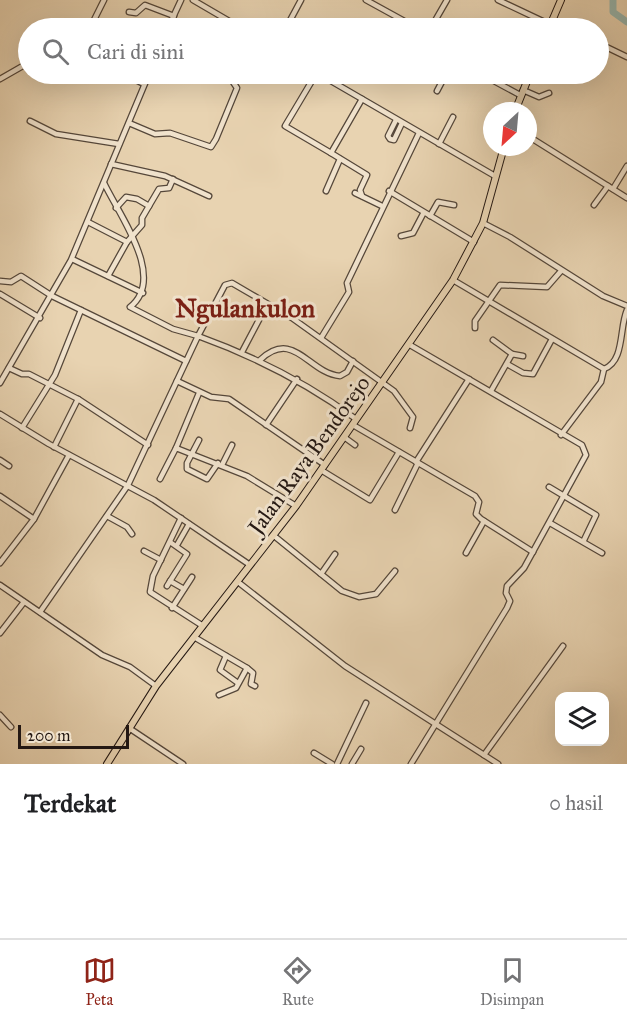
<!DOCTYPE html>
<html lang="id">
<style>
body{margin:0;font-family:"IM FELL Great Primer",serif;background:#f2f2f2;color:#202124}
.controls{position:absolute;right:18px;bottom:18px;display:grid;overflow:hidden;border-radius:12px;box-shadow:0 6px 24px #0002}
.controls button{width:54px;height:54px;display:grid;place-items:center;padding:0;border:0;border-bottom:2px solid #e0e0e0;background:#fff;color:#202124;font:30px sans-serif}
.compass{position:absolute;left:483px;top:102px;width:54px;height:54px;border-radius:50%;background:#fff;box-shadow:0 6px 24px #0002;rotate:206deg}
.scale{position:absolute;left:18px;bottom:15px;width:111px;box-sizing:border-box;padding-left:6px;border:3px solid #241813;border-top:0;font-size:16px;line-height:21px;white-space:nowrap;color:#241813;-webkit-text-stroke:4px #f0e2cc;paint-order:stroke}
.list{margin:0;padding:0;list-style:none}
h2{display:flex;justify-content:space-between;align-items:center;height:78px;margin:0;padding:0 24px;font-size:26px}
h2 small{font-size:20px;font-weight:400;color:#757577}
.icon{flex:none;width:33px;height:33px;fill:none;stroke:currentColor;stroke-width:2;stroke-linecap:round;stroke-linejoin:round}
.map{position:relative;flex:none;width:627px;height:764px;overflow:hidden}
.search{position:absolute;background:#fff;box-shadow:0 6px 24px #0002;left:18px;right:18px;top:18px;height:66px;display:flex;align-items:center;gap:15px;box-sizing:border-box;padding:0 21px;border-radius:33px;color:#757577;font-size:22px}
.sheet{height:174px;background:#fff}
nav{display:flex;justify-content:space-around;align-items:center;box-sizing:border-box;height:84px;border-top:2px solid #e0e0e0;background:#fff;font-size:16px;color:#757577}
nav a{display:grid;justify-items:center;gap:3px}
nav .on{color:#8f2418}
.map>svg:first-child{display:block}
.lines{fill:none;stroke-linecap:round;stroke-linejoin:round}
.river{stroke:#97b7af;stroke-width:7}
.minor-casing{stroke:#55473a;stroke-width:7}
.major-casing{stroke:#241813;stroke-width:8}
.minor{stroke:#f0e2cc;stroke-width:4.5}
.major{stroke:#e8d3b1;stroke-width:6}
.labels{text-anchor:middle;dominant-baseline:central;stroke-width:6;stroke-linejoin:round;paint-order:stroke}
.street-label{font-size:22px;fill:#241813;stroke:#f0e2cc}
.quarter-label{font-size:26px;font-weight:bold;fill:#7a1f14;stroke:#f0e2cc}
</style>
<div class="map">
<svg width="627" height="764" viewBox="0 0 627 764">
<rect width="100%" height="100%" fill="#e8d3b1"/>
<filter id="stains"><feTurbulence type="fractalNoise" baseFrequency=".00333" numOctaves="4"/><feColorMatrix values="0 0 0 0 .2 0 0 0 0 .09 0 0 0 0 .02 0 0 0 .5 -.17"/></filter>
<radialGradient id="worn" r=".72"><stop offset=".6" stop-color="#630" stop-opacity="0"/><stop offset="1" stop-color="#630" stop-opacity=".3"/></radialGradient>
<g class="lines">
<path class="river" d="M613,0V12L627,22"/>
<defs>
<g id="minor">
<path d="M193,0L241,28"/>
<path d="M366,0L417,28L425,23L435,28"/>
<path d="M498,0L551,25"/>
<path d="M129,12L136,13L145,5L174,16"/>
<path d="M553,20L571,28"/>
<path d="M432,26L447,0"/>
<path d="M90,28L104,0"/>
<path d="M168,28L181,0"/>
<path d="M286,28L301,0"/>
<path d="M598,43L627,57"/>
<path d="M61,74L69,77L71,74"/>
<path d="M124,74L144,84"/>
<path d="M316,74L285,126L331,153"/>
<path d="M319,74L495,176"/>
<path d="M481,74L520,95"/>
<path d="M0,79L28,63"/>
<path d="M523,90L539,97L549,93"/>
<path d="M437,91L446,74"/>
<path d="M362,99L331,153L367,175L360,190L362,196"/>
<path d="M396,120L388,136L390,139L394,140L402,123"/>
<path d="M30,121L56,134L119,144"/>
<path d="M129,123L155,134L170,133L211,147L216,139L237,88L233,82L234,74"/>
<path d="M528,136L627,198"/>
<path d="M439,144L453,117"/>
<path d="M111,164L165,176L209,196"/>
<path d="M104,183C119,215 167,278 130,307L173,329L198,336L225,285L232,283L292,318L394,391L413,417L410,428"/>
<path d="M613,189L627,166"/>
<path d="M326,191L340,159"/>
<path d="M389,191L474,242"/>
<path d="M355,193L382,206"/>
<path d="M594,205L608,186"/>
<path d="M116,208L126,197L137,199L149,206L159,189L169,188L173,179"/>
<path d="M430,216L438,202L454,205"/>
<path d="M88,222L127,242"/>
<path d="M483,223L510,237L603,296L627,306"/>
<path d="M401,236L413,233L423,214"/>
<path d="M72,259L143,293"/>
<path d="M108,276L127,242L142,225V218L149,206"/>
<path d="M453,280L604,369L601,382L561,435"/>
<path d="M0,281L11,282L21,276L52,296L186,361"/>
<path d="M0,294L40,318"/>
<path d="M475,328V321L500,285L547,287L561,271"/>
<path d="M321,338L349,292L347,283L419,133"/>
<path d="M493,340L512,354"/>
<path d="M410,345L582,445L586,455L524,568L507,586L506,593L510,601L507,608L411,764"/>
<path d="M242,352L261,316"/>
<path d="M260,360C294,328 308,373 340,376L347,372L353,361"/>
<path d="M507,364L523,373L533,374L552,339"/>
<path d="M9,368L22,374H29L78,399L148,445"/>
<path d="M604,369C625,361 619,328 627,310"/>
<path d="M177,381L211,397L229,399L325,465"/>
<path d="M0,383L71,260L149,74"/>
<path d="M491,391L512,354L523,356"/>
<path d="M0,414L49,444L154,500L250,565"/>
<path d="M266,425L297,379"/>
<path d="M353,425L475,496L479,502L476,514L481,519L533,552"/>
<path d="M22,428L55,375L81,310"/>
<path d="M344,437L355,445"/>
<path d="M199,440L187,463V469L207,479L218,463"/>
<path d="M54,447L78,399"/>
<path d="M176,448L199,393"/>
<path d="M0,460L9,466"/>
<path d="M416,462L469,379"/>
<path d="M222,465L232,445"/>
<path d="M321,470L370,500L399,452"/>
<path d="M160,479L176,448L247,476L296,506"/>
<path d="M549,487L596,515L584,540"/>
<path d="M0,496L34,519"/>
<path d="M395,510L418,463"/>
<path d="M107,516L127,527L132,534"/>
<path d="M181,518L153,576L150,592L203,626"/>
<path d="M550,523L602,553"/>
<path d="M273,535L342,591L359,597L376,594L395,571"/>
<path d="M177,545L189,524"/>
<path d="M144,551L161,560"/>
<path d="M466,553L484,521"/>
<path d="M0,563L34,519L69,455"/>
<path d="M321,574L335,554"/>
<path d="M170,581L184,589"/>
<path d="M238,582L345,666L498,764"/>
<path d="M0,585L102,655L130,667L156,686"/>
<path d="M167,586L187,554L170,542"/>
<path d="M172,608L192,577"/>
<path d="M40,612L128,485L198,336C256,357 307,383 356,419"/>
<path d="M0,633L24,602"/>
<path d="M194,637L247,668L253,673L251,684L255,686"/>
<path d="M226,656L220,670L238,683"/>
<path d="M219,695L236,688L247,668"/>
<path d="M0,715L11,727"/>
<path d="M129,728L183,764"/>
<path d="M314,753L332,764"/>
<path d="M484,755L563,646"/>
<path d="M337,764L366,703"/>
<path d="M352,764L361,749"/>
</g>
<g id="major">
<path d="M549,28L561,0"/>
<path d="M515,111L530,74"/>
<path d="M107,764L156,686L296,506L453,280L483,223L504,147"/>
</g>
</defs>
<use href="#minor" class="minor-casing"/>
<use href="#major" class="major-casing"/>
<use href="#minor" class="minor"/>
<use href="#major" class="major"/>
</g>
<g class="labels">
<g class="street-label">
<text transform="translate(309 455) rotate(-54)">Jalan Raya Bendorejo</text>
</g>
<g class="quarter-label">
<text x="245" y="308">Ngulankulon</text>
</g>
</g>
<rect width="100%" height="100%" filter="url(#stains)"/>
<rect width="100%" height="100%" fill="url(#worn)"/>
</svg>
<div class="controls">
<button><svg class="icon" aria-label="layers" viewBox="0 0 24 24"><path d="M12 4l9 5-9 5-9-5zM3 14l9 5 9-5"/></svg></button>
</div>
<svg class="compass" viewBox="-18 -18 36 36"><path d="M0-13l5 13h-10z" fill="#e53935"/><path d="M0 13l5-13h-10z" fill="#757577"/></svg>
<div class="scale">200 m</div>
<div class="search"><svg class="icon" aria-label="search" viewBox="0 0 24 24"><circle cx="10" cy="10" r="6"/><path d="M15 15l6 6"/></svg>Cari di sini</div>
</div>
<section class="sheet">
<h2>Terdekat<small>0 hasil</small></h2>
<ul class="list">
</ul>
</section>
<nav>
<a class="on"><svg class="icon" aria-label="map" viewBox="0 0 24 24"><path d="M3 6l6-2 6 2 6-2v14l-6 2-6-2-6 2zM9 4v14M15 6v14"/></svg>Peta</a>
<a><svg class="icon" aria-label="directions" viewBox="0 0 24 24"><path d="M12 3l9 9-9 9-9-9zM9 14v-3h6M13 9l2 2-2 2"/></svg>Rute</a>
<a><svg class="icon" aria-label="saved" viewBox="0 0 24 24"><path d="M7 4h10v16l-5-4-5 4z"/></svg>Disimpan</a>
</nav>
